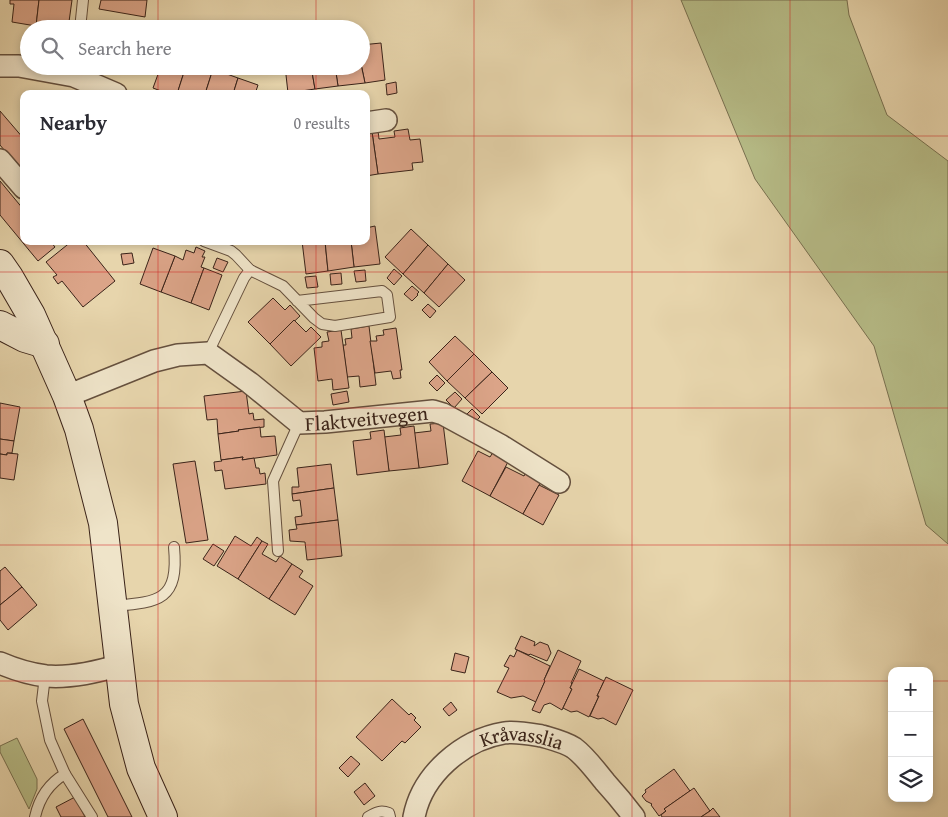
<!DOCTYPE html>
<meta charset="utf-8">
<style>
body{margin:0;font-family:"Gentium Book Plus",serif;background:#f2f2f3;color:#2b2b33}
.controls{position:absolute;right:15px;bottom:15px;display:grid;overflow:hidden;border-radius:10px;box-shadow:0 2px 8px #0003}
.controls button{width:45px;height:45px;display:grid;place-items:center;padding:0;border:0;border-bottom:1px solid #e1e1e2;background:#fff;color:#2b2b33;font:25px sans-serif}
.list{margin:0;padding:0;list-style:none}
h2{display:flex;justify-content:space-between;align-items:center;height:65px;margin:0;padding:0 20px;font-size:21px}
h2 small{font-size:16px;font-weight:400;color:#7c7c81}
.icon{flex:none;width:28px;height:28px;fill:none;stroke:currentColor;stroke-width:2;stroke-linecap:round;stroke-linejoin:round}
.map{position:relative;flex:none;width:948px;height:817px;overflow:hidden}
.search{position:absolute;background:#fff;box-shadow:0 2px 8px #0003;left:20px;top:20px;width:350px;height:55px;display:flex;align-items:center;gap:12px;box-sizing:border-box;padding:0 18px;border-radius:28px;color:#7c7c81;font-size:19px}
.panel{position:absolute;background:#fff;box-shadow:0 2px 8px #0003;left:20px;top:90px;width:350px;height:155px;border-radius:10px}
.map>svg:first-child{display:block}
.green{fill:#b7bd88;stroke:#787050}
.building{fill:#dba488;stroke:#3a2319}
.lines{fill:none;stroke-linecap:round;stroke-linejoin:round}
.service-casing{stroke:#65503e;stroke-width:12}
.minor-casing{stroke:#65503e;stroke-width:24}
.secondary-casing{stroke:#3a2319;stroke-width:30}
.service{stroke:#efe4c9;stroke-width:10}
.minor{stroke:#efe4c9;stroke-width:21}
.secondary{stroke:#efe4c9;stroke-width:28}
.grid{fill:none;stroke:#d62828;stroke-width:1;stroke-opacity:0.55}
.labels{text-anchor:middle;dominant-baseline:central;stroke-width:4;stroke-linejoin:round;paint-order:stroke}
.street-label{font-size:20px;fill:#3a2319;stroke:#efe4c9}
</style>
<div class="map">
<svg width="948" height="817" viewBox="0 0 948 817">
<rect width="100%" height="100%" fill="#e7d5ac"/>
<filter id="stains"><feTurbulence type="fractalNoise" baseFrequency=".004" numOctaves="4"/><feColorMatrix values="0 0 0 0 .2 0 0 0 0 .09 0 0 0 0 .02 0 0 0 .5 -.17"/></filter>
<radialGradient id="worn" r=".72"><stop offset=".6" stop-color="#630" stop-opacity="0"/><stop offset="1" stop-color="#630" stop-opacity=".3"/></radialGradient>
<g class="green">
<path d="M681,0H847L849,15L887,115L948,161V544L926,525L874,346L755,179Z"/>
<path d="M17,738L37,779V789L29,809L0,752V746Z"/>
</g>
<g class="building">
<path d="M10,0H39L36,26L12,22L14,4H10Z"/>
<path d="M39,0H72L68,29L49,27V29H40V26H36Z"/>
<path d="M101,0H147L145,17L99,9Z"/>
<path d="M381,43L385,80L365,83L361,64V45Z"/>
<path d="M361,64L365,83L338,86L335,66H361Z"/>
<path d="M161,66H186L177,94H169L153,88Z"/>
<path d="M186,66H204L213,69L205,94H177Z"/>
<path d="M285,66H311L315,89L288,93Z"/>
<path d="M311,66H335L338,86L315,89Z"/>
<path d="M213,69L238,78L233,94H205Z"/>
<path d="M238,78L258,85L255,94H233Z"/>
<path d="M396,82L397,93L387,95L386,84Z"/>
<path d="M0,111L24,139V174L0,145Z"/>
<path d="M408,129L410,140L420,139L423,162L412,163L413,170L378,174L372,132L378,131L379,139L395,137L394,131Z"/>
<path d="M372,132L378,174L366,176V133Z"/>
<path d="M0,181L24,210V241H50L55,247L38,261L0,215Z"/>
<path d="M375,226L380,264L354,267L351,241H366V228Z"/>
<path d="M411,229L428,245L403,274L385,257Z"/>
<path d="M72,241H83L115,281L83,307L62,281L58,284L53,277L57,275L46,262Z"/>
<path d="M302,241H325L328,271L306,274Z"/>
<path d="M325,241H351L354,267L328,271Z"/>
<path d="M428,245L448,264L424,293L403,274Z"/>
<path d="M196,247L205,251L202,257H205L201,267L204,268L191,303L161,292L175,256L183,260L186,250L194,253Z"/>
<path d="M153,248L175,256L161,292L140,284Z"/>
<path d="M132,253L134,263L123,265L121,254Z"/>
<path d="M217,258L228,262L223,272L213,268Z"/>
<path d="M448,264L465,280L439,307L424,293Z"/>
<path d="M204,268L222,275L209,310L191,303Z"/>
<path d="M394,269L402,276L394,285L387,278Z"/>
<path d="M365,270L366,281L356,282L354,271Z"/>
<path d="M341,273L342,284L331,285L330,274Z"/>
<path d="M316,276L318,287L307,288L305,277Z"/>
<path d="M412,286L419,292L417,294L418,295L412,301L404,294Z"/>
<path d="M273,298L285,310L290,305L300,316L270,344L248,322Z"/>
<path d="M428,304L436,311L430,318L422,310Z"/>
<path d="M294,320L306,332L311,327L321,337L291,366L270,344Z"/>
<path d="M369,326L376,385L360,387L359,376L347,377L343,345H346L345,339L352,338L351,329Z"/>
<path d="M396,328L402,370H400L401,378L393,379L391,371L375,373L370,341H377L376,336L384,335L383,330Z"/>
<path d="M341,330L349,388L333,390L332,379L318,381L314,348L322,347V342L329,341L327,332Z"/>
<path d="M455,336L474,354L447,381L429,362Z"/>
<path d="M474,354L492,372L465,398L447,381Z"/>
<path d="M492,372L508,388L482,414L465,398Z"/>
<path d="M437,375L445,383L437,391L429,383Z"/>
<path d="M246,391L249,414L253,413L254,420L264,419V427L238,430L239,431L218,434L217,419L207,420L204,396Z"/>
<path d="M347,391L349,402L333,405L331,394Z"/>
<path d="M455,392L462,399L454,408L446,400Z"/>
<path d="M0,403L20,407L14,441L0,439Z"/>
<path d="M472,409L480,417L472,425L464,417Z"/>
<path d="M443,423L448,464L419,468L414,433L431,431L430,424Z"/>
<path d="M414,426L419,468L389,471L384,437L401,435L400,428Z"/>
<path d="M260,427L261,437L275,436L277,455L242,460L243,457L221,460L218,434L239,431L238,430Z"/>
<path d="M384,430L389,471L357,475L353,441L371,439L370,432Z"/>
<path d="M0,439L14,441L12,453H7V455L0,454Z"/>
<path d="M495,449L509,460L490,496L462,481L478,451L490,457Z"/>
<path d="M7,453L18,454L14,480L0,478V454L7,455Z"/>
<path d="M243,457L242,460L254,458L256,468H259L260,474L265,473L266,484L225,489L222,470L215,471L214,462L222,461L221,460Z"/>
<path d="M195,461L208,540L186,543L173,464Z"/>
<path d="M331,464L334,488L292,494V487H299L297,468Z"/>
<path d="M506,467L524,476L527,470L543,478L523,514L490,496Z"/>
<path d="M539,485L559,495L543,525L523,514Z"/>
<path d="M334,488L338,520L296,525L295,517L302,516L300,500L293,501L292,494Z"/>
<path d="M338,520L342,556L307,560L305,542L290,541L289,530L297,529L296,525Z"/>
<path d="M235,536L251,546L257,537L262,541L238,579L217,566Z"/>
<path d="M262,541L268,544L262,554L276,562L280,556L292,564L269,599L238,579Z"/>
<path d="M213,544L224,551L214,566L203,559Z"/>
<path d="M292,564L303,571L299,577L313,586L295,615L269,599Z"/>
<path d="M5,567L22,587L0,605V571Z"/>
<path d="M22,587L37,605L8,630L0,620V605Z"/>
<path d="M521,636L535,642L534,646L540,642L548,645L551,653L547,661L530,654L529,655L515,649Z"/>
<path d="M517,650L550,666L544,680L545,681L536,702L523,696L511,698L497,692L509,668L504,666L510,655L514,657Z"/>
<path d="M558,650L581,661L571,683L572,684L570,688L572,689L562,710L550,703L544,705L540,713L532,710L545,681L544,680Z"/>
<path d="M455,653L469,657L465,673L451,670Z"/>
<path d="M579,669L604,681L597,696H599L589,717L577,711L571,712L563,708L572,689L570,688Z"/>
<path d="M606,677L633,690L616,725L603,718L598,719L590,716L599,696H597Z"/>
<path d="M392,699L409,715L411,713L416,718L414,720L421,727L405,743L402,741L382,761L356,737Z"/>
<path d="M451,702L457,710L449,716L443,709Z"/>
<path d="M83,719L132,817H108L64,729Z"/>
<path d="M351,756L360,764L348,777L339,768Z"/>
<path d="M674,769L690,791L664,809L666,811L659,816L651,805L652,804L646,801L642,796L646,792L645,790Z"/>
<path d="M365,783L375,796L364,805L354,792Z"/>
<path d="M694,788L710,811L701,817H662L661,815L666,811L664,809Z"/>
<path d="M75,797L85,817H61L56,807Z"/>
<path d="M713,808L720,817H701L710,811Z"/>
</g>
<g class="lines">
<defs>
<g id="service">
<path d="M80,29L83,0"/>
<path d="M204,241L231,251L236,255L250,270L283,286L314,318L322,324L335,326L390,317L387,295L382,291L297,301"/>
<path d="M208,353L244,278L250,270"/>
<path d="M278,551L273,481L299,423"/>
<path d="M113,606C159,602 179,601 174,547"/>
<path d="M65,774L92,817"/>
<path d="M35,817C39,799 48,784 65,774L50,740L42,701L45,676"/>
<path d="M368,817C376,812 381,810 389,813L390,817"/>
</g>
<g id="minor">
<path d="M0,66H19L74,76L116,94"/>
<path d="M366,123L386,120"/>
<path d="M0,160L24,188"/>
<path id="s1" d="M67,396L154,361L178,355L208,353L250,383L299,423L325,422L433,411L443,414L500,445L559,482"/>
<path d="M0,663C14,669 30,674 46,676C70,678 97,672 120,665"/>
<path id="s2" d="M414,817C422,775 462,740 504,733C515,731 530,734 542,736C552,739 565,742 574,748C586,757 595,770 605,782C615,793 625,805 634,817"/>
</g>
<g id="secondary">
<path d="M0,264L9,277L31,315L67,396L79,429L103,523L124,704L141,768L163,817"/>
<path d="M0,325L25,338L45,344"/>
</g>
</defs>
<use href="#service" class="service-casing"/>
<use href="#minor" class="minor-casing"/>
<use href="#secondary" class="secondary-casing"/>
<use href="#service" class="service"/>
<use href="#minor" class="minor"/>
<use href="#secondary" class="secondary"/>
</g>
<path class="grid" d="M158,0V29M316,0V29M474,0V817M632,0V817M790,0V817M158,66V94M316,66V94M0,136H24M366,136H948M158,241V817M316,241V817M0,272H948M0,408H948M0,545H948M0,681H892M929,681H948"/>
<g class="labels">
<g class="street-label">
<text stroke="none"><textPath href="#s1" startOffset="331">Flaktveitvegen</textPath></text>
<text stroke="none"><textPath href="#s2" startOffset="148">Kråvasslia</textPath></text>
</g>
</g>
<rect width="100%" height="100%" filter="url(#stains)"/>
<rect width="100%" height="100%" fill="url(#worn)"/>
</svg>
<div class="controls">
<button>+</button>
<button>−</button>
<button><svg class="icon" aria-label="layers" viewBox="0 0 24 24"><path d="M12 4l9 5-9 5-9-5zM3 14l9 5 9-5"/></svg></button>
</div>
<div class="search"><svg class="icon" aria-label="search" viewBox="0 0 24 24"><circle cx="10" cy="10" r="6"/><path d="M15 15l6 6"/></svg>Search here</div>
<section class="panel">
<h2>Nearby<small>0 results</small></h2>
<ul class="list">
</ul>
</section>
</div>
